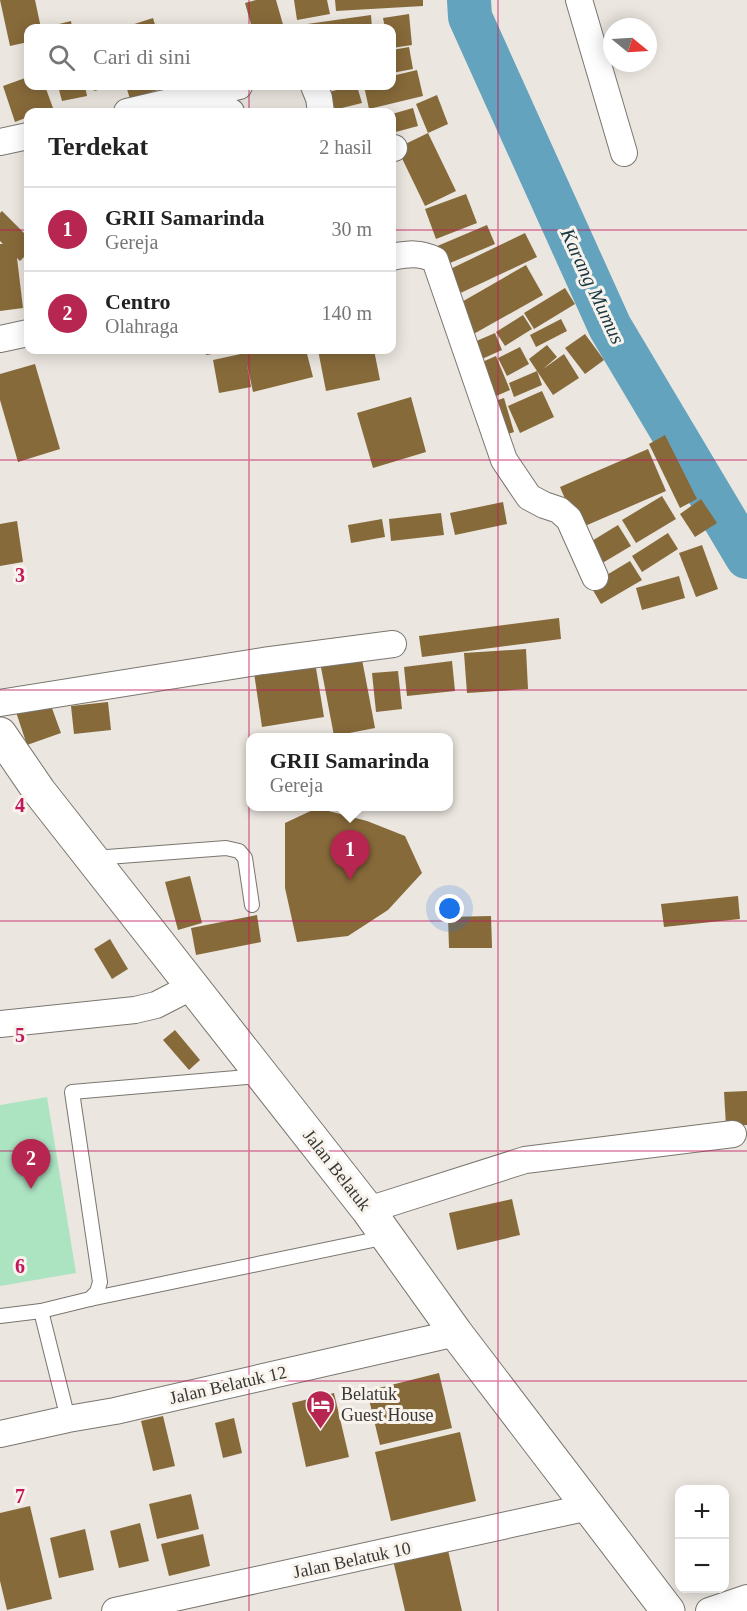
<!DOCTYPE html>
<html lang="id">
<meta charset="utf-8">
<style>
body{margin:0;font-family:Georgia,serif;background:#f6f6f6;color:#222}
.controls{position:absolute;right:18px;bottom:18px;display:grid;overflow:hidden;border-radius:12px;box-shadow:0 3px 15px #0003}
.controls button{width:54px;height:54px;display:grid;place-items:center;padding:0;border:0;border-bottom:2px solid #e0e0e0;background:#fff;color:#222;font:30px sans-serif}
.compass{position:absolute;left:603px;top:18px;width:54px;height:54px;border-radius:50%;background:#fff;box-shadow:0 3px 15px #0003;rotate:108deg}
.you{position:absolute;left:450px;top:909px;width:21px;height:21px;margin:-15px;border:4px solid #fff;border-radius:50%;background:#1a73e8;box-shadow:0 0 0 9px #1a73e833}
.badge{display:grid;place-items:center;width:39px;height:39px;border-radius:50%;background:#b62651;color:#fff;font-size:20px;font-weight:700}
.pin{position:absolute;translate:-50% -50px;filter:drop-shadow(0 2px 3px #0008)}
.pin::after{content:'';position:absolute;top:32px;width:21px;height:18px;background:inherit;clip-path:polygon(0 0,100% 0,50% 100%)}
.popup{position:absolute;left:246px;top:733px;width:207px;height:78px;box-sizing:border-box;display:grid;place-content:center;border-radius:12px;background:#fff;filter:drop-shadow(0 2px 4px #0005);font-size:20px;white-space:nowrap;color:#767676}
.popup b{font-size:22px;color:#222}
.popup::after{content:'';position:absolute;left:50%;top:100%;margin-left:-12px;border:12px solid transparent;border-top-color:#fff}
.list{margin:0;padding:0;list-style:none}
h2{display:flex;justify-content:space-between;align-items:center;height:78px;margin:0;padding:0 24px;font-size:26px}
h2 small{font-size:20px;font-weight:400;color:#767676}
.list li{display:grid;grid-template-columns:39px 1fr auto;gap:18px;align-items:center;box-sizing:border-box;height:84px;padding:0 24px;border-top:2px solid #e0e0e0}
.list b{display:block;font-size:22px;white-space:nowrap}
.list p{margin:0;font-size:20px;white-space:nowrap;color:#767676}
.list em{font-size:20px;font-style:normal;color:#767676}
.icon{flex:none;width:33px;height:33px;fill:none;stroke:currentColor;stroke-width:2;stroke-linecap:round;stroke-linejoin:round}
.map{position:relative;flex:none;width:747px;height:1611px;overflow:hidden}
.search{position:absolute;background:#fff;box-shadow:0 3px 15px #0003;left:24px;top:24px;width:372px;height:66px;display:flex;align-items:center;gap:15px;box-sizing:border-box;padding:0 21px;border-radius:12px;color:#767676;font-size:22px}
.panel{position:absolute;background:#fff;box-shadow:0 3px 15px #0003;left:24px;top:108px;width:372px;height:246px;border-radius:12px}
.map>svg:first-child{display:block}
.green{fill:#ace4c2}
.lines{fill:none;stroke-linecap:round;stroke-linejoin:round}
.river{stroke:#64a3be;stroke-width:44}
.building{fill:#876a3a}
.service-casing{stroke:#7a766f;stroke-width:16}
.minor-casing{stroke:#7a766f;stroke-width:28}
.tertiary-casing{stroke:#7a766f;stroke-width:35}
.service{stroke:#fff;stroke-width:14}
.minor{stroke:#fff;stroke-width:26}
.tertiary{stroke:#fff;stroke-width:33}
.grid{fill:none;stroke:#c2185b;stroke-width:1.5;stroke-opacity:0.55}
.labels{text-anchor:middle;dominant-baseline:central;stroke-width:6;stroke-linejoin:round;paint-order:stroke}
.street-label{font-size:18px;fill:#3a3835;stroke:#f8f3ec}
.poi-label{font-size:18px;fill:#3a3835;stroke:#f8f3ec;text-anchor:start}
.water-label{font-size:20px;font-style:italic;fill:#173642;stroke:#f8f3ec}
.grid-label{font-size:20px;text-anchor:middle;font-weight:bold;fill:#c2185b;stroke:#f8f3ec;stroke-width:6;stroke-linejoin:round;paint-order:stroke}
</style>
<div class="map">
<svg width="747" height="1611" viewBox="0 0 747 1611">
<rect width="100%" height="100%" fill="#ebe6df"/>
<path class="green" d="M47,1097L76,1273L0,1286V1105Z"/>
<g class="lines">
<path class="river" d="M469,0L470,17L610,327L747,557"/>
</g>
<g class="building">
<path d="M0,0H35L41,28H28V42L10,46Z"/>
<path d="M256,0H276L284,28H252L245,3Z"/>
<path d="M294,0H327L330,14L297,20Z"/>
<path d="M335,0H423V6L336,11Z"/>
<path d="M409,14L412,45L392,48V28H385L383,18Z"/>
<path d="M371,15L372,28H294L293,26Z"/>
<path d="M153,18L156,28H122Z"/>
<path d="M71,21L72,28H43Z"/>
<path d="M409,47L413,69L392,73V50Z"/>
<path d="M417,70L423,96L369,109L364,86H392V76Z"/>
<path d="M28,77V86H45L53,108L41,112H28V117L15,122L3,86Z"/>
<path d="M58,86H85L87,96L62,101Z"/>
<path d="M93,86H114L94,91Z"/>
<path d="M126,86H170L130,99Z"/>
<path d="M352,86H357L362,103L326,112L321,94Z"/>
<path d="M437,95L448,124L428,133L416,104Z"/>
<path d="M413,108L418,126L392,133V114Z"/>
<path d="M361,109V112H346V111Z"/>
<path d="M428,133L456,191L425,206L397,148Z"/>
<path d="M466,194L477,223L436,239L425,209Z"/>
<path d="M2,211L28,237V253L20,261L17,258L23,308L0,311V244H3L0,241V213Z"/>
<path d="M487,225L495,244L443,266L435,247Z"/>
<path d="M525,233L537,257L452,297L442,273Z"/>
<path d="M526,265L543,295L470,336L453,307Z"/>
<path d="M565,288L575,304L534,329L524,313Z"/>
<path d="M523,315L532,329L505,346L496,332Z"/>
<path d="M561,319L567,331L536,347L530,335Z"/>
<path d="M495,333L502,350L473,363L465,346Z"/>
<path d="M585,334L604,360L585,374L565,348Z"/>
<path d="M547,345L557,357L543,369L564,354L579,378L553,395L529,359Z"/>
<path d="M520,347L529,364L507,376L498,358Z"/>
<path d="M205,350H230V351L206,355Z"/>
<path d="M260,350H306L313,377L253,392L247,364L251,387L219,393L213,360Z"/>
<path d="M318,350H374L380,380L326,391Z"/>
<path d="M496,356L510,390L487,400L473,366Z"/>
<path d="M35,364L60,449L18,462L0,400V374Z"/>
<path d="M537,371L542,385L514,397L509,383Z"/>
<path d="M542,391L554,417L520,433L508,406Z"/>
<path d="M411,397L426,452L373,468L357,413Z"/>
<path d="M504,398L514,432L499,437L489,403Z"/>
<path d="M665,435L697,499L680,508L649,444Z"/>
<path d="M648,449L666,491L578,529L560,487Z"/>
<path d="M662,496L676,519L636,543L622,520Z"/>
<path d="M701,499L717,523L695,537L680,514Z"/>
<path d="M503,502L507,524L455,535L450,513Z"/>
<path d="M441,513L444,535L391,541L389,519Z"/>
<path d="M382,519L385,537L351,543L348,525Z"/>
<path d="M17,521L23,562L0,566V524Z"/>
<path d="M618,525L631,546L594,568L582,547Z"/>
<path d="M668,533L678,549L642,572L632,556Z"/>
<path d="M702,545L718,589L696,597L679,553Z"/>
<path d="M630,561L642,580L601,604L590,585Z"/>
<path d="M679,576L685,598L642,610L636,588Z"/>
<path d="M559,618L561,639L422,657L419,636Z"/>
<path d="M526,649L528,689L467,693L464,653Z"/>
<path d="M361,654L375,728L334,736L320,662Z"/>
<path d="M314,656L324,717L262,727L253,666Z"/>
<path d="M452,661L455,691L407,696L404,667Z"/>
<path d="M398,671L402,709L376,712L372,673Z"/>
<path d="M49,700L61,733L27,745L16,712Z"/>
<path d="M108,702L111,730L74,734L71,706Z"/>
<path d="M317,808L367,821L405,836L422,873L388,910L348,936L297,942L285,888V823Z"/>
<path d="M190,876L202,923L178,930L165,882Z"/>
<path d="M738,896L740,919L664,927L661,904Z"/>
<path d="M257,915L261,942L196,955L191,928Z"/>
<path d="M491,916L492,948H449L448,917Z"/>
<path d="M110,939L128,969L112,979L94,949Z"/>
<path d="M175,1030L200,1060L189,1070L163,1040Z"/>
<path d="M747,1091V1125L726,1126L724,1092Z"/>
<path d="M512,1199L520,1235L457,1250L449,1213Z"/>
<path d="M439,1373L452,1428L380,1445L367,1391Z"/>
<path d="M334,1393L349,1457L306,1467L292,1403Z"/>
<path d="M163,1416L175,1466L153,1471L141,1421Z"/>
<path d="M234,1418L242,1453L223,1458L215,1423Z"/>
<path d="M460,1432L476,1501L391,1521L375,1452Z"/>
<path d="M191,1494L199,1529L157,1539L149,1504Z"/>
<path d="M30,1506L52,1599L7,1610L0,1581V1513Z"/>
<path d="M140,1523L149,1561L119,1568L110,1531Z"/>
<path d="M85,1529L94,1570L59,1578L50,1538Z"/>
<path d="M203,1534L210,1566L169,1576L161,1544Z"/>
<path d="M447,1546L462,1611H405L393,1560Z"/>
</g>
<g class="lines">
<defs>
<g id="service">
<path d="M94,858L226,848L239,851L245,858L252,905"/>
<path d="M90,1299L387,1237"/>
<path d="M41,1311L90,1299L97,1292L100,1282L72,1092L259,1076"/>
<path d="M0,1316L41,1311L68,1419"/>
</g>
<g id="minor">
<path d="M579,0L624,153"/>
<path d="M314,86L319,98L321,112"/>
<path d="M194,97L217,104L231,112"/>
<path d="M127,112L239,86"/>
<path d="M0,142L28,136"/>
<path d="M392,148H394"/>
<path d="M392,257C408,254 420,252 435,260L504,460L529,497L544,505L559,510L569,519L595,577"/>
<path d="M0,339L28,333"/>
<path d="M0,703L263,661L393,644"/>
<path d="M0,1024L135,1010L156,1005L193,986"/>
<path d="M368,1210L525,1160L733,1134"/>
<path d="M0,1434L68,1419L115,1411L456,1333"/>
<path d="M115,1611L589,1507"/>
<path d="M709,1611L747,1598"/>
</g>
<path id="tertiary" d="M0,734L39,791L368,1210L456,1333L668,1611"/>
</defs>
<use href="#service" class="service-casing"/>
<use href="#minor" class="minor-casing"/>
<use href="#tertiary" class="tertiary-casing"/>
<use href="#service" class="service"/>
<use href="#minor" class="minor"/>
<use href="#tertiary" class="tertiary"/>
</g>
<path class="grid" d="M249,0V28M498,0V1611M249,86V112M0,230H28M392,230H747M249,350V1611M0,460H747M0,690H747M0,921H747M0,1151H747M0,1381H747"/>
<defs>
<symbol id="hotel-pin" viewBox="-11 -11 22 30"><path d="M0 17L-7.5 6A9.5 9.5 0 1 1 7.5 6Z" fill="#b62651" stroke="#f8f3ec"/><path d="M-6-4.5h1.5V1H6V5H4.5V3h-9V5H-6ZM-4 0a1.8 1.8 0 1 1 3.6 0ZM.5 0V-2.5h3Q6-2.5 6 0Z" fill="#fff"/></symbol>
</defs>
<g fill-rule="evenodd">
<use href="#hotel-pin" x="304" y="1388" width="33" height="45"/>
</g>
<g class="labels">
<g class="street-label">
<text transform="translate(337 1170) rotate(52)">Jalan Belatuk</text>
<text transform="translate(228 1385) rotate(-13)">Jalan Belatuk 12</text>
<text transform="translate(352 1560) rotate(-12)">Jalan Belatuk 10</text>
</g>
<g class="poi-label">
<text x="341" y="1394">Belatuk<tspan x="341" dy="21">Guest House</tspan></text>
</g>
<g class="water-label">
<text transform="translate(593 286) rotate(65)">Karang Mumus</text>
</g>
</g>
<g class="grid-label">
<text x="20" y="582">3</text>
<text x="20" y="812">4</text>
<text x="20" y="1042">5</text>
<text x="20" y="1273">6</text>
<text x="20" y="1503">7</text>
</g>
</svg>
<div class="controls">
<button>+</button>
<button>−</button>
</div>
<svg class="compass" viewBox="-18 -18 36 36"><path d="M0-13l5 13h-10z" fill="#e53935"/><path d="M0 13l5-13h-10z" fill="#767676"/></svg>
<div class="you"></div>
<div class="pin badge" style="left:350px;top:880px">1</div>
<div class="popup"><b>GRII Samarinda</b>Gereja</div>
<div class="pin badge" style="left:31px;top:1189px">2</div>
<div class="search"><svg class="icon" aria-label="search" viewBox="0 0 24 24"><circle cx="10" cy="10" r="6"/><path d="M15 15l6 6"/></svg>Cari di sini</div>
<section class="panel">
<h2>Terdekat<small>2 hasil</small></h2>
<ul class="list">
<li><span class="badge">1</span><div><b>GRII Samarinda</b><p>Gereja</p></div><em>30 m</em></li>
<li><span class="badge">2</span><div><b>Centro</b><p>Olahraga</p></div><em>140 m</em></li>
</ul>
</section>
</div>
